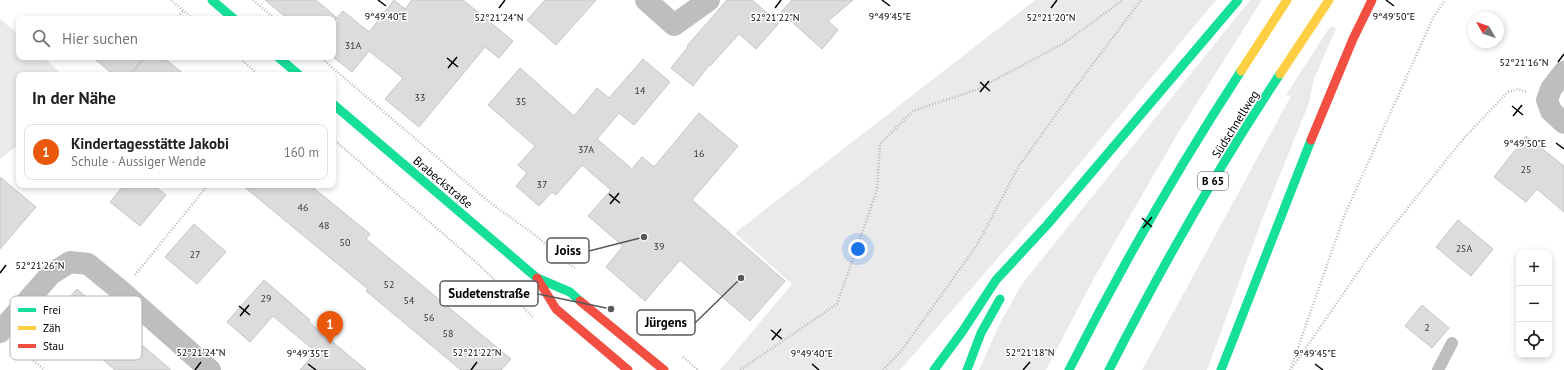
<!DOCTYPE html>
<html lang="de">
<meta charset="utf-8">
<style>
body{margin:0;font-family:"PT Sans",sans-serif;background:#f6f6f6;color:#222}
.controls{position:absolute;right:12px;bottom:12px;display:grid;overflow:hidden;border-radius:8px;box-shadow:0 2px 6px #0003}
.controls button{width:36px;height:36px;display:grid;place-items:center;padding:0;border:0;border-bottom:1px solid #e0e0e0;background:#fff;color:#222;font:20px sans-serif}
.compass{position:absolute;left:1468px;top:12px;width:36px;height:36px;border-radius:50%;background:#fff;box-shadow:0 2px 6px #0003;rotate:310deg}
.you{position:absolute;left:858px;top:249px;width:14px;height:14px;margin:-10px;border:3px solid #fff;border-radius:50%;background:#1a73e8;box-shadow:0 0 0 6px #1a73e833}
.badge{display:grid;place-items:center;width:26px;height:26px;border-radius:50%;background:#ea580c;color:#fff;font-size:13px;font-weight:700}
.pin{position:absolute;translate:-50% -33px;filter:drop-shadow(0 1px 2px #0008)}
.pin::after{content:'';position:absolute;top:21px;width:14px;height:12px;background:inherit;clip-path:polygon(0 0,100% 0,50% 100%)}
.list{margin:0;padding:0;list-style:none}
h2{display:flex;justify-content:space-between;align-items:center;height:52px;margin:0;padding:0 16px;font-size:17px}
h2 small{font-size:13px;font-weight:400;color:#767676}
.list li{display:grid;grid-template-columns:26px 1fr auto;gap:12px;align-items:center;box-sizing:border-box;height:56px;margin:0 8px 8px;padding:0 8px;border:1px solid #e0e0e0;border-radius:8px}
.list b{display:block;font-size:15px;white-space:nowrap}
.list p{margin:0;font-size:13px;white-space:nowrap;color:#767676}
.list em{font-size:13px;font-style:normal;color:#767676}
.icon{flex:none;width:22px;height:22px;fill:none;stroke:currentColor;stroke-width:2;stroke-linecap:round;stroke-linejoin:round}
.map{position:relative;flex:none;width:1564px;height:370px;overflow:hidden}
.search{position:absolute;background:#fff;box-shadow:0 2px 6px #0003;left:16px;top:16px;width:320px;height:44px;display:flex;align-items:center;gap:10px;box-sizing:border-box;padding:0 14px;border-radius:8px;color:#767676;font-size:15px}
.panel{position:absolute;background:#fff;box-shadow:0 2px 6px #0003;left:16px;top:72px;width:320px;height:116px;border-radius:8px}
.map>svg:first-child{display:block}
.green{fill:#eaeaea}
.building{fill:#dcdcdc;stroke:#c5c5c5}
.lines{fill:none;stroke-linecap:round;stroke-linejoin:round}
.path{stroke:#b8b8b8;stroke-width:2.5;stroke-dasharray:1 2;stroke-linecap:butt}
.lane{stroke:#bebebe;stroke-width:12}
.street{stroke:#bebebe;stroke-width:22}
.fast{stroke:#16e098;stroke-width:9}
.slow{stroke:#ffcf43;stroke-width:9}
.jam{stroke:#f24e42;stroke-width:9}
.ticks{fill:none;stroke:#000;stroke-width:1.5}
.labels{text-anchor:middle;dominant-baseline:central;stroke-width:3;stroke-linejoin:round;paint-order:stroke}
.number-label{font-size:10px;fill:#373737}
.shield{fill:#fff;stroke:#4c4c4c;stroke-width:1}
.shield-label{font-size:11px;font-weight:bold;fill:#000}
.street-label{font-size:12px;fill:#000;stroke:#fff}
.key{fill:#fff;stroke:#b2b2b2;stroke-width:1}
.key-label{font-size:11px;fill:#000}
.ticks-label{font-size:10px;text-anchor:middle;fill:#000;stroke:#fff;stroke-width:3;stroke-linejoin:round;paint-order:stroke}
.leader{fill:none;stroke:#595959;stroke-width:1.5}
.callout-dot{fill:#595959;stroke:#fff;stroke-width:1.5}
.callout{fill:#fff;stroke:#595959;stroke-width:1.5}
.callout-label{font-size:13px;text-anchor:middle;font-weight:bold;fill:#000}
</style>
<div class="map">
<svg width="1564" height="370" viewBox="0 0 1564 370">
<rect width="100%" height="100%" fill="#fff"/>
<g class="green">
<path d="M1035,0H1216L1067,179L900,370H720L792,284L735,233Z"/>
<path d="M1250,0H1262L1178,133L1094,278L1046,370H979L1000,323L1022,284Z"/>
<path d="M0,19L19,35V57H43L63,75H19V144L0,159Z"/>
<path d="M1333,26L1336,29L1314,79L1309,103L1261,222L1207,370H1142L1291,96L1286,95L1329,28Z"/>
</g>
<g class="building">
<path d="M265,0H316L337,18L343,11L369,32L394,0L405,9L412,0H463L513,41L499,58L485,47L419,127L385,99L403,78L369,51L352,72L333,57V23L336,19H288Z"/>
<path d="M545,0H596L556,45L527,20Z"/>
<path d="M727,0H752L779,23L756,49L739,34L710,66L709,65L693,86L671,68L688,47L687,46Z"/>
<path d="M792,0H853L828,21L838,30L822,49L781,12Z"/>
<path d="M92,57H163L185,75H114Z"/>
<path d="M643,59L670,82L634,125L619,113L597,139L632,169L642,157L654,167L699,113L738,146L692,200L785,281L750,321L680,260L645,301L606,267L623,246L588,216L611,190L582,165L556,195L552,192L539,206L516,186L527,173L518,165L535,146L488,105L520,68L574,116L597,88L609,98Z"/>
<path d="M1526,136L1564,166V212L1537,189L1526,202L1494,177Z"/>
<path d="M0,177L36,207L0,249Z"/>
<path d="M124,185H153L166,195L140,226L110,202Z"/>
<path d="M242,185H310L370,234L366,239L511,359L501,370H461L366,291L368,289Z"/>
<path d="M1458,220L1493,249L1471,276L1436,247Z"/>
<path d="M194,224L226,252L197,284L165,257Z"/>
<path d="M264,280L310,320L309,322L366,370H300L316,352L273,316L250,342L227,322Z"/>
<path d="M77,289L119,325L171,370H115L95,353L101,346L73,322L65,332L50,320Z"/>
<path d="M1422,305L1449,328L1432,348L1405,326Z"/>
</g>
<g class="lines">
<g class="path">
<path d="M171,0L193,19"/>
<path d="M253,0L275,19"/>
<path d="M176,19L183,11"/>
<path d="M238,57L259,75"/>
<path d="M320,57L488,201L536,236L576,269"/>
<path d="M130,75L145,57"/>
<path d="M333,139L477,263L533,317"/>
<path d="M135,275L208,185"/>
<path d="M17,347L45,370"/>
<path d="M683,357L698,370"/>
<path d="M1292,368L1370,255L1464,138L1508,92L1518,89L1527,92"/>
<path d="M740,370L837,304L877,190L880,144L913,111L978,89L1064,43L1123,0"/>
<path d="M883,370L902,350L977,245L1019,166L1077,85L1141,0"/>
<path d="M1290,370L1345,214L1433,18L1445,0"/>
</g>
<path class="lane" d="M1438,370L1452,343"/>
<g class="street">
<path d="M646,0L674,25L709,0"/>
<path d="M1564,72L1551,89L1547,100L1551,111L1564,123"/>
<path d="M0,332L51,274L70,262L88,264L121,291L210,370"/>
</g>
<g class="fast">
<path d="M212,0L234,19"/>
<path d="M278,57L299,75"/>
<path d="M333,104L537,278L570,292L580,301"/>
<path d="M934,370L962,332L996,280L1047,225L1238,0"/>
<path d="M967,370L981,333L1000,299"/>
<path d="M1069,370C1121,267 1178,168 1241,71"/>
<path d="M1109,370C1161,268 1217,169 1280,74"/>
<path d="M1221,370L1311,140"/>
</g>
<g class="slow">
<path d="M1241,71L1287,0"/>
<path d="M1280,74L1329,0"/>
</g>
<g class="jam">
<path d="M1311,140L1353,39L1372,0"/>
<path d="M537,278L556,309L628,370"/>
<path d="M580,301L664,370"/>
</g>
</g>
<path class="ticks" d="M378,0L386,6M882,0L890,6M1386,0L1394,6M499,8L505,0M775,8L781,0M1051,8L1057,0M447,58L458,67M1558,62L1564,54M448,68L457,57M980,82L990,91M980,92L989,81M1512,106L1523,115M1513,116L1522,105M1556,143L1564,149M609,194L620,203M610,204L619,193M1142,218L1152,227M1143,228L1152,217M0,273L6,265M239,306L250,315M240,316L249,305M771,330L782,339M772,340L781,329M308,364L316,370M812,364L819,370M1315,364L1323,370M195,370L201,362M471,370L477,362M1023,370L1030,362"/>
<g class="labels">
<g class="number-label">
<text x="353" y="45">31A</text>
<text x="640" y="90">14</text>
<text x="420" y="97">33</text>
<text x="521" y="101">35</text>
<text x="586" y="149">37A</text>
<text x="699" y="153">16</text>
<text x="1526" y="169">25</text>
<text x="542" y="184">37</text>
<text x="303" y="207">46</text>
<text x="324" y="225">48</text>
<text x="345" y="242">50</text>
<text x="659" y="246">39</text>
<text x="1464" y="248">25A</text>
<text x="195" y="254">27</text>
<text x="389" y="284">52</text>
<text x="266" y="298">29</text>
<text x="409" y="300">54</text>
<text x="429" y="317">56</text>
<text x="1427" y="327">2</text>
<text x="448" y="333">58</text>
</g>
<rect class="shield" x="1198" y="172" width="30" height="18" rx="3"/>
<g class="shield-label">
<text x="1213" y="181">B 65</text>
</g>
<g class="street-label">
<text transform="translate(1235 124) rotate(-58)">Südschnellweg</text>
<text transform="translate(443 182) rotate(40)">Brabeckstraße</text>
</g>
</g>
<rect x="10" y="296" width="132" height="64" rx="6" class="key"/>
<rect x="18" y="308" width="18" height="4" fill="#16e098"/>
<rect x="18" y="326" width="18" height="4" fill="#ffcf43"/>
<rect x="18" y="344" width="18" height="4" fill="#f24e42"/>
<g class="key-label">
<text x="43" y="314">Frei</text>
<text x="43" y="332">Zäh</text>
<text x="43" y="350">Stau</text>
</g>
<g class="ticks-label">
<text x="386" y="20">9°49'40"E</text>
<text x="890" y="20">9°49'45"E</text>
<text x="1394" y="20">9°49'50"E</text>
<text x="499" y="21">52°21'24"N</text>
<text x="775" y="21">52°21'22"N</text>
<text x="1051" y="21">52°21'20"N</text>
<text x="1524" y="66">52°21'16"N</text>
<text x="1525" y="147">9°49'50"E</text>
<text x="40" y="269">52°21'26"N</text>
<text x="201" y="356">52°21'24"N</text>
<text x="477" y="356">52°21'22"N</text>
<text x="1030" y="356">52°21'18"N</text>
<text x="308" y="357">9°49'35"E</text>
<text x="812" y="357">9°49'40"E</text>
<text x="1315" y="357">9°49'45"E</text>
</g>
<path class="leader" d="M644 237L589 251M611 309L538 294M741 278L695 323"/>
<g class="callout-dot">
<circle cx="644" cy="237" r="4"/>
<circle cx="611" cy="309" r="4"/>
<circle cx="741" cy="278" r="4"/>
</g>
<g class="callout">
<rect x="547" y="238" width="42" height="25" rx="4"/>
<rect x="440" y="281" width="98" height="25" rx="4"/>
<rect x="637" y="310" width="58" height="25" rx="4"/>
</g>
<g class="callout-label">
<text x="568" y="255">Joiss</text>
<text x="489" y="298">Sudetenstraße</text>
<text x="666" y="327">Jürgens</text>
</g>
</svg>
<div class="controls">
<button>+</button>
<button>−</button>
<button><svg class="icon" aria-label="locate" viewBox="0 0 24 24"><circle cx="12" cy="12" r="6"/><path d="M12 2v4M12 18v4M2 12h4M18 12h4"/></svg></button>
</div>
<svg class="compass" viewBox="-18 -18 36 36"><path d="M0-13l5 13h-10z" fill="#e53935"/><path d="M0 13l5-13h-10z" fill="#767676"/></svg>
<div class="you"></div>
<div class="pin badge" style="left:330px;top:344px">1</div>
<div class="search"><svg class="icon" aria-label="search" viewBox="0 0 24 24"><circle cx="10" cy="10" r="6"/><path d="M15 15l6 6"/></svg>Hier suchen</div>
<section class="panel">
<h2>In der Nähe<small></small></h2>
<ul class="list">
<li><span class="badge">1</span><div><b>Kindertagesstätte Jakobi</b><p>Schule · Aussiger Wende</p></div><em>160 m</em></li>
</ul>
</section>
</div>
